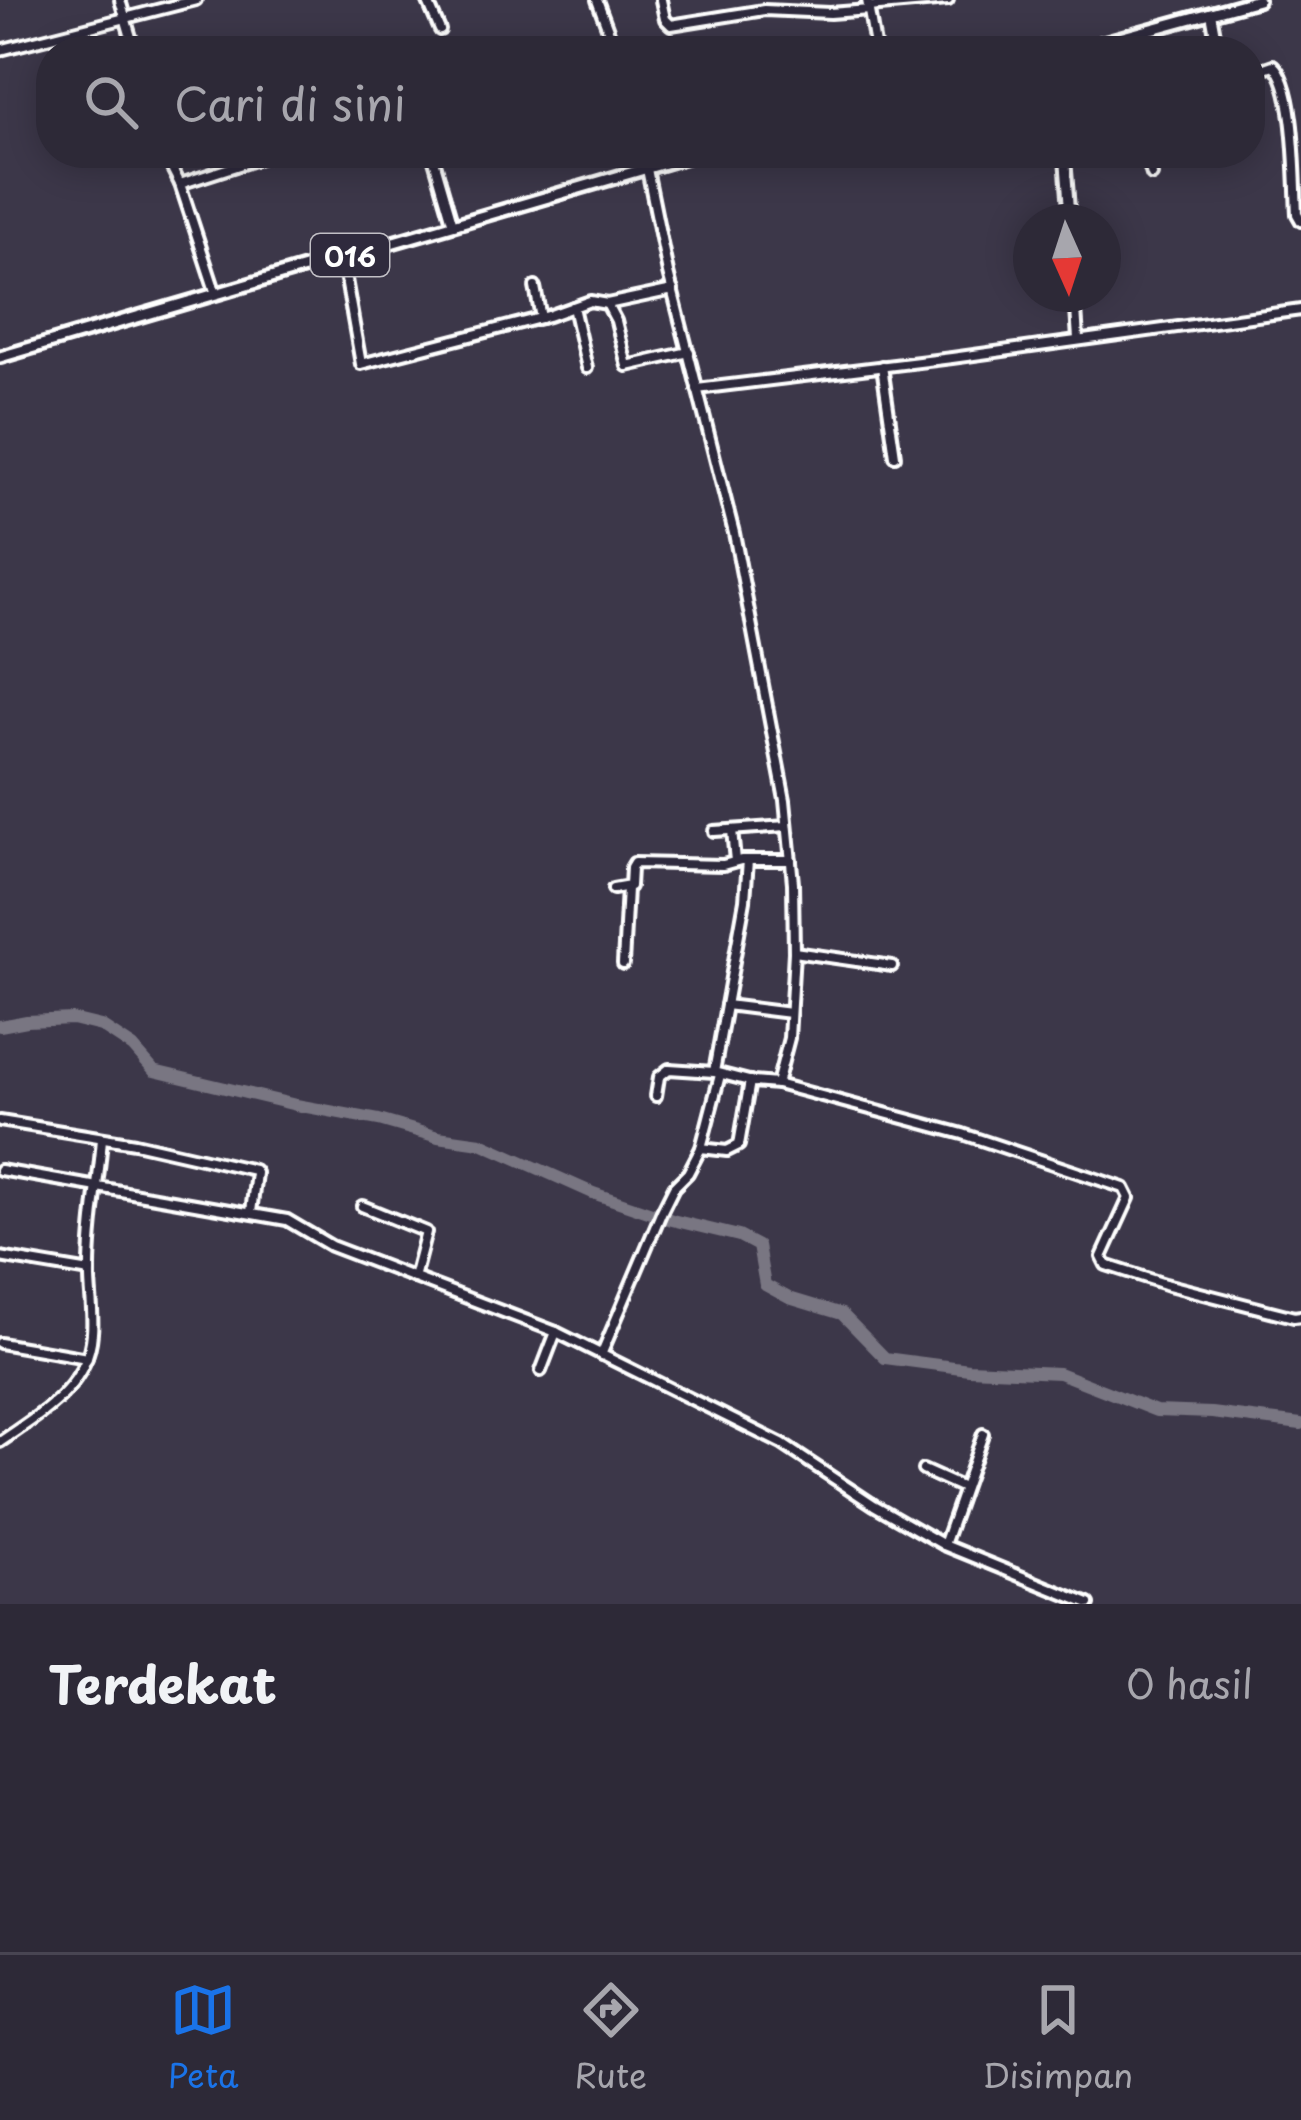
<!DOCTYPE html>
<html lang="id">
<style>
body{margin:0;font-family:"Playpen Sans",sans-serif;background:#393542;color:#f1f3f6}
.compass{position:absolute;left:1013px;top:204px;width:108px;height:108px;border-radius:50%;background:#2d2937;box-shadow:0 6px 30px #0003;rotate:177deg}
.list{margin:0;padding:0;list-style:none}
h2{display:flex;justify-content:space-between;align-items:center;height:156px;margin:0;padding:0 48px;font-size:51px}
h2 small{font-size:39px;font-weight:400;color:#a7a6ad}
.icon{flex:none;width:66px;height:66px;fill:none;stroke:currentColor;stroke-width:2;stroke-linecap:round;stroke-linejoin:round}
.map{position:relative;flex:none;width:1301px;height:1604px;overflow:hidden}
.search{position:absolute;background:#2d2937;box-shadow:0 6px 30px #0003;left:36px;right:36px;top:36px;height:132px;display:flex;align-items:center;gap:30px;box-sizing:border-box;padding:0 42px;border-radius:48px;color:#a7a6ad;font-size:45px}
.sheet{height:348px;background:#2d2937}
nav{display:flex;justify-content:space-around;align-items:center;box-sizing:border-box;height:168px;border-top:3px solid #484552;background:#2d2937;font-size:33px;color:#a7a6ad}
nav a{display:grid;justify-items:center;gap:6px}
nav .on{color:#1a73e8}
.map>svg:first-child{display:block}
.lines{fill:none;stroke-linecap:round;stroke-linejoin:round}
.river{stroke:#797682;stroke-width:12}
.minor-casing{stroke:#fff;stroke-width:16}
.major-casing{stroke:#fff;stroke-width:18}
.minor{stroke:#2f2a3d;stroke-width:8}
.major{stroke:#2f2a3d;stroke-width:9}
.labels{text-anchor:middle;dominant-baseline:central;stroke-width:12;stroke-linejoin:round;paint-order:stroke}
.shield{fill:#2f2a3d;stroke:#c1bfc5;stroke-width:3}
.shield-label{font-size:27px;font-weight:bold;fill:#fff}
</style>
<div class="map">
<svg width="1301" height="1604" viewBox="0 0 1301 1604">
<rect width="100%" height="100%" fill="#3c3749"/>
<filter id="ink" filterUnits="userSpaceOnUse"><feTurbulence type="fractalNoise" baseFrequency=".00833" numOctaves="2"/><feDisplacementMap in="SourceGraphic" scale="24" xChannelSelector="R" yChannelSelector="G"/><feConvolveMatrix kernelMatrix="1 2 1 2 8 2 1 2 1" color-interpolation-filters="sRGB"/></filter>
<g filter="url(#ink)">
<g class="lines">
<path class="river" d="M0,1026L27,1021L72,1019L101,1026L133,1047L154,1071L296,1105L379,1120L438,1137L481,1143L593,1193L672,1220L739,1236L758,1246L765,1285L789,1298L842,1314L885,1358L969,1369L1059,1373L1156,1411L1212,1413L1301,1424"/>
<defs>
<g id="minor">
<path d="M120,0L135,51"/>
<path d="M427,0L440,30"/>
<path d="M597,0L616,51"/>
<path d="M661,0L665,19L671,25L764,10L830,13L869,10"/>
<path d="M867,0L876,51"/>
<path d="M868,7L948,0"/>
<path d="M1211,13L1218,51"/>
<path d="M0,50L196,0"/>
<path d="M1250,73L1273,65C1296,85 1295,181 1297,214L1301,221"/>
<path d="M164,153L180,184"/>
<path d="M432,153L453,225"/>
<path d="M1065,158L1142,153L1147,158L1152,175"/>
<path d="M1065,158L1070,222"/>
<path d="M647,169L668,273L734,533L785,800L793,883L794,952L789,1038L777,1084L963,1134L1124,1188L1129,1198L1102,1257L1106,1265L1165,1284L1294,1317L1301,1316"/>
<path d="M342,257L361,364L548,316L590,301L607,304L616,321L627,366L689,352"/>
<path d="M535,287L541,318"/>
<path d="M216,294L180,184L276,153"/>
<path d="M1075,294L1078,339"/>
<path d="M607,304L673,290"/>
<path d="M573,307L587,368"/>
<path d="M882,366L895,456"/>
<path d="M697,389L952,358L1301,310"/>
<path d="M732,830L735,861"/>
<path d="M714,831L787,826"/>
<path d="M748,860L745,900L714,1072L753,1082L777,1084"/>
<path d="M613,889L630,886L631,868L634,863L723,865L741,860H791"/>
<path d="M794,952L892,966"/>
<path d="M623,964L627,888"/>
<path d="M726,1005L790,1013"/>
<path d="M656,1096L659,1077L669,1069L714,1072"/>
<path d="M0,1121L135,1143L254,1170L256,1173L251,1212"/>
<path d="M701,1148L727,1151L739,1145L750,1081"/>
<path d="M0,1170L287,1220L331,1246L556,1332L782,1444L874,1505L944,1545L1089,1604"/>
<path d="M362,1206L426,1232L414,1278"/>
<path d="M0,1257L90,1272"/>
<path d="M0,1343L87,1358"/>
<path d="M601,1355L662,1211L674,1187L688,1173L701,1148L720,1075"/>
<path d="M541,1371L556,1332"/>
<path d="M0,1442C40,1414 88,1388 92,1333C94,1311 89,1289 90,1268C90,1224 99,1181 102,1138"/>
<path d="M923,1470L963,1488"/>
<path d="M944,1545L983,1434"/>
</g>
<g id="major">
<path d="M1072,51L1258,0"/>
<path d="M0,357L699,153"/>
</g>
</defs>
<use href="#minor" class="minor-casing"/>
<use href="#major" class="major-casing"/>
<use href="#minor" class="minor"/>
<use href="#major" class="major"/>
</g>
</g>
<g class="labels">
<rect class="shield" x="311" y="234" width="78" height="42" rx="9"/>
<g class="shield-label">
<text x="350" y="255">016</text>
</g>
</g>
</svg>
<svg class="compass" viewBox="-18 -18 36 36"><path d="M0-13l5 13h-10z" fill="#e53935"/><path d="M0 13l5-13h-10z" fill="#a7a6ad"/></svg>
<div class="search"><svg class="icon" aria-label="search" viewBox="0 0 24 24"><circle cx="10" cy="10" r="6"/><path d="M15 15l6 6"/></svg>Cari di sini</div>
</div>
<section class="sheet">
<h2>Terdekat<small>0 hasil</small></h2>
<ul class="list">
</ul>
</section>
<nav>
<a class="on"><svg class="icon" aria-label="map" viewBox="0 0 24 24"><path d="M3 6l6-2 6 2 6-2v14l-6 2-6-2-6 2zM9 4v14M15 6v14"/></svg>Peta</a>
<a><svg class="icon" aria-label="directions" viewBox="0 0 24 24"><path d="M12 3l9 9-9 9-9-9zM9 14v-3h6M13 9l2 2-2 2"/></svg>Rute</a>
<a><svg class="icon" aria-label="saved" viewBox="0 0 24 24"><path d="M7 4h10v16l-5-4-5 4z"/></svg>Disimpan</a>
</nav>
